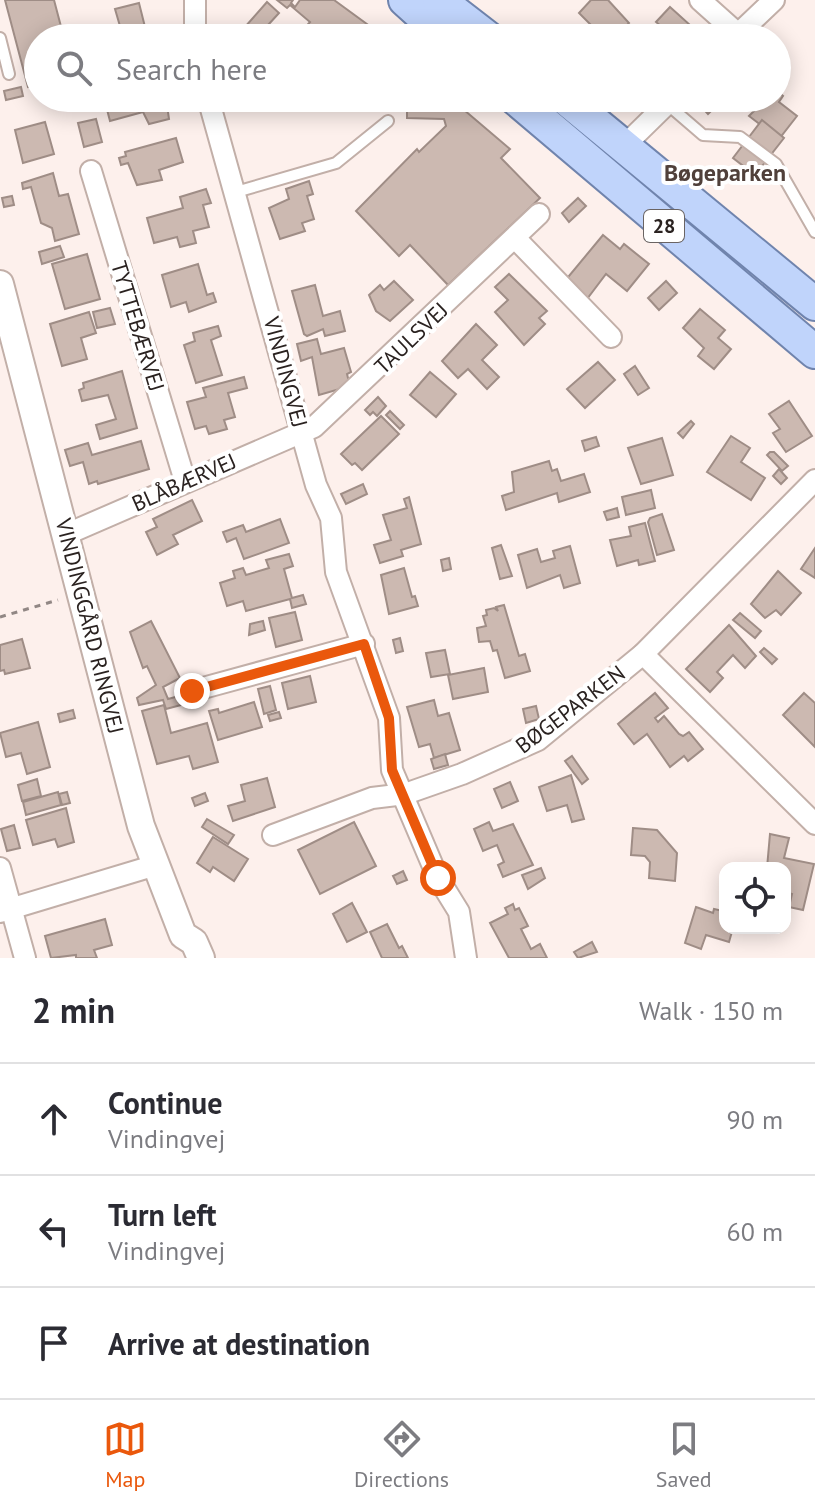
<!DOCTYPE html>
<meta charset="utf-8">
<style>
body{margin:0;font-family:"PT Sans",sans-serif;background:#f7f7f7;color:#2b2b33}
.controls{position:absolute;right:24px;bottom:24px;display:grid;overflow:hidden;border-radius:16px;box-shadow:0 4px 20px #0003}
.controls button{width:72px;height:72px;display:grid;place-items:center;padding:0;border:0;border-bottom:2px solid #e1e1e2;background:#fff;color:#2b2b33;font:40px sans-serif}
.stop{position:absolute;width:24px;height:24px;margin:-18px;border:6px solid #ea580c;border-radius:50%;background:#fff}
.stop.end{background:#ea580c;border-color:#fff;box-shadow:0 2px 8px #0008}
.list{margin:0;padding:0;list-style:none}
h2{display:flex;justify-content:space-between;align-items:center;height:104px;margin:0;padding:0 32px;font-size:34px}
h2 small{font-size:26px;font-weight:400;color:#7c7c81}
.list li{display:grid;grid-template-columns:52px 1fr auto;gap:24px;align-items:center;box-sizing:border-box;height:112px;padding:0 32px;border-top:2px solid #e1e1e2}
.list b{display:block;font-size:30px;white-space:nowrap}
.list p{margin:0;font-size:26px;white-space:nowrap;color:#7c7c81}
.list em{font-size:26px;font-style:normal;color:#7c7c81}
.icon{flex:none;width:44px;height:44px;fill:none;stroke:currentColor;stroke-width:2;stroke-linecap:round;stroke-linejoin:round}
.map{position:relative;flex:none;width:815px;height:958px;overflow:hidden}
.search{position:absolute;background:#fff;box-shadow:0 4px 20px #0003;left:24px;right:24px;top:24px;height:88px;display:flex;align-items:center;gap:20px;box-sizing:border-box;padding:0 28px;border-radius:44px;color:#7c7c81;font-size:30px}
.sheet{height:440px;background:#fff}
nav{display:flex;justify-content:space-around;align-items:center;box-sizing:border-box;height:112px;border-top:2px solid #e1e1e2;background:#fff;font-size:22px;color:#7c7c81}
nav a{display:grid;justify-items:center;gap:4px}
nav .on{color:#ea580c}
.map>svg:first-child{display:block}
.building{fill:#ccb9b1;stroke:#9f8d86;stroke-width:2}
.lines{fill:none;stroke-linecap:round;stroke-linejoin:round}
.service-casing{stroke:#c2afa8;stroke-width:14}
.minor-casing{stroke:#c2afa8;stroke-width:24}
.tertiary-casing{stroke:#c2afa8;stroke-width:30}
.primary-casing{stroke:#7084ad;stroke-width:36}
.path{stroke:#918784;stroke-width:3;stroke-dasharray:6 6;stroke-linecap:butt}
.service{stroke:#fff;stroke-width:10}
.minor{stroke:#fff;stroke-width:20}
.tertiary{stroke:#fff;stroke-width:26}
.primary{stroke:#c0d4fb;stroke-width:32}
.route{stroke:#ea580c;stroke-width:10}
.labels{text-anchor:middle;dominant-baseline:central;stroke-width:8;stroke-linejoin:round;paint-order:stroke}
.shield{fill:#fff;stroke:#6a6463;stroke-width:2}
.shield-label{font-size:20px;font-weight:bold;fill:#2a2220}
.street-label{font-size:22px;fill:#2a2220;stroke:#fff}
.neighbourhood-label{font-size:24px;font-weight:bold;fill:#50403a;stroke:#fff}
</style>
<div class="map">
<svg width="815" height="958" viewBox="0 0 815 958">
<rect width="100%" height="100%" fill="#fdf0ec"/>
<g class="building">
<path d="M5,0H54L64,38H38V84L28,87Z"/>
<path d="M277,0H293L291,3L295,7L300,0H334L386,38H356L360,34L353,28L345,38H296L310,22L290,5L287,8Z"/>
<path d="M591,0H608L629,23L615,38L583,37L593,27L579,13Z"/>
<path d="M267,2L279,13L257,37L245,27Z"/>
<path d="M139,3L145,27L122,33L115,9Z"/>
<path d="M670,7L690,25L679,38H637L644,30L651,37L661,26L656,22Z"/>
<path d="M147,29L149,38H139L137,32Z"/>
<path d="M21,87L23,96L6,100L4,91Z"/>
<path d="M777,91L783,96L779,102L797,116L779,139L749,116L755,110L740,98H777Z"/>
<path d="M104,98H166L169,119L149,124L143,112L110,121Z"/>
<path d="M305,98H328L307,104Z"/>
<path d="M407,98H450L510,149L501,158L540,198L448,285L410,245L399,256L356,211L417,149L419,152L446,126L444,119L407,118Z"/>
<path d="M703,98H724L708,114L698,103Z"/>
<path d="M96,119L102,142L84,147L78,123Z"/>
<path d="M762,120L784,138L755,175L733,158Z"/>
<path d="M45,122L54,154L23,163L15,130Z"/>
<path d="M176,138L183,162L159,170L162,180L137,185L128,163L121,165L119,158L126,156L125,152Z"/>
<path d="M53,173L59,196L68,194L79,234L55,241L52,228L41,223L31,187L23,189L22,183Z"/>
<path d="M309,181L313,194L307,196L314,219L302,223L305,231L280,239L269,208L289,199L286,189Z"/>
<path d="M206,189L211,203L203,205L209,227L193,231L196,243L180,247L177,237L154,243L147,218L183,208L180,197Z"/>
<path d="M12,196L14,205L4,207L2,198Z"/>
<path d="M578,198L586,206L569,222L562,213Z"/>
<path d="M603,235L620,249L624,244L649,264L627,291L606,274L584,303L564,282Z"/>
<path d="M60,246L64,257L42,264L39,252Z"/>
<path d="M87,254L100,299L65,309L52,264Z"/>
<path d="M198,264L207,295L213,293L216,302L189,312L186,302L171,307L162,275Z"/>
<path d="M509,274L547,311L539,318L545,324L524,345L495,312L508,300L495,287Z"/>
<path d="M394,281L413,300L390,321L376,311L369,295L380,285L384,290Z"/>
<path d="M666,281L677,293L659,310L648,298Z"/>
<path d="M315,285L323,316L340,311L345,331L325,336L323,329L307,336L304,334L292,291Z"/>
<path d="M110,308L115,324L97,328L93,312Z"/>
<path d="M700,309L725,330L718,338L731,349L714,369L698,356L704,348L683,328Z"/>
<path d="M89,312L96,333L81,338L87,359L62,366L50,324Z"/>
<path d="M476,324L497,345L482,360L499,377L487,389L468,369L458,378L442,361Z"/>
<path d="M218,326L221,336L211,340L222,375L196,383L184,345L195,341L193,333Z"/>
<path d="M317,339L321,354L344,348L351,372L347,374L350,386L319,395L312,357L301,361L297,344Z"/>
<path d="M598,362L615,380L585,408L567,389Z"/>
<path d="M635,366L649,388L638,395L624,374Z"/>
<path d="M122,371L137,428L100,439L96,425L116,419L108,395L82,401L79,390L84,388L83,383Z"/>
<path d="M430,372L456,394L436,417L410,395Z"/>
<path d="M244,377L247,388L228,393L235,417L224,420L227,429L209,434L206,426L195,429L187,402L206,397L203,388Z"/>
<path d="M378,397L386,406L377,416L373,412L370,415L365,410Z"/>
<path d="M789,401L812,436L786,452L773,433L780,429L769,414Z"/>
<path d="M390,411L404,425L400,429L386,415Z"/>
<path d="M381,416L399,434L362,470L355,463L352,465L341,454Z"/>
<path d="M691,421L694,424L683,438L678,433Z"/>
<path d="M731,436L750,448L741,462L765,478L751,500L707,472Z"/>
<path d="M596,437L599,446L585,451L582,441Z"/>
<path d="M662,438L673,475L641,484L628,448Z"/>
<path d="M141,441L149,469L98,484L97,481L89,484L83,462L70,466L65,450L88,443L92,455Z"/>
<path d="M770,452H774L788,466L782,471L767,455Z"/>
<path d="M549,461L552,471L557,469L561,481L584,474L590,492L559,502L557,493L506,510L502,496L514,492L512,472Z"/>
<path d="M779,469L787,478L781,484L773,476Z"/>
<path d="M363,484L367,494L346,504L341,494Z"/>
<path d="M651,490L655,508L626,515L622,497Z"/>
<path d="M409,497L421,544L401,550L403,556L380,563L374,545L391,540L383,515L407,508L404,499Z"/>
<path d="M192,500L202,521L173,535L178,544L157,555L146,532L157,527L153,519Z"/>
<path d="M617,508L619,517L607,520L604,512Z"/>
<path d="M662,514L674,550L657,555L648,522L650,518Z"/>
<path d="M280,519L289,543L244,559L236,538L227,542L223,532L243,525L246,532Z"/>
<path d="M645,523L655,561L639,565L638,560L617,566L610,540L631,536L629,527Z"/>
<path d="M501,545L512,576L500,579L492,548Z"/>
<path d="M570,546L580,583L564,588L560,575L527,588L518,555L537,549L541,562L555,558L553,551Z"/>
<path d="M815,548V578L801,569Z"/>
<path d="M289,554L293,566L284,569L292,598L303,595L306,604L292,608L290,599L246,611L243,601L227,606L220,583L235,578L233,571L243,568L246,575L269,568L266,560Z"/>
<path d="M449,558L451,569L443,571L441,560Z"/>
<path d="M404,568L412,597L415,596L418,606L389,614L381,575Z"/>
<path d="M778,571L801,593L781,615L776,610L765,618L751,604Z"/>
<path d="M504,605L519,656L525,654L530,671L505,678L497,650L493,651L490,641L479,642L477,628L486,626L483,616L487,615L486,610L494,608L498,611L496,607Z"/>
<path d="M295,612L302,640L276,647L269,618Z"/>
<path d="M740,613L761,631L755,638L733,620Z"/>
<path d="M151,621L180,678L163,687L168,699L179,696L181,705L166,709L163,700L139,705L137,698L156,685L147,666L143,668L130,632Z"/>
<path d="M263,621L265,630L249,635L250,624Z"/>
<path d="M729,625L756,656L745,668L733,655L717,672L723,678L710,692L686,669Z"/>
<path d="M400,638L403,651L396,653L393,640Z"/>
<path d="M22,639L30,668L5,674L4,670L0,671V645Z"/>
<path d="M764,648L777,659L772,664L760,652Z"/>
<path d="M445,650L450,674L431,677L426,653Z"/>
<path d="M484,668L488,692L453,699L448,675Z"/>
<path d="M310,676L316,702L288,709L282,683Z"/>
<path d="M270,686L276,710L264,714L258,689Z"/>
<path d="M655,693L668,708L655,718L658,722L664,716L679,734L683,736L689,732L703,749L688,761L684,756L670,767L647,734L634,744L618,724Z"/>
<path d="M804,693L815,703V747L783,715Z"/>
<path d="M434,700L438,716L449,713L460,750L434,758L430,744L419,747L407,707Z"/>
<path d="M254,702L262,727L218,740L209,711L218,709L219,713Z"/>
<path d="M164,705L171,733L207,723L218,762L193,769L189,756L157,764L142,711Z"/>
<path d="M536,706L539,719L526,723L523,709Z"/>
<path d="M73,710L75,718L60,722L58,714Z"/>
<path d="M279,712L281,718L270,721L268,715Z"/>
<path d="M38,722L50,767L27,774L21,753L6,757L0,733Z"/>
<path d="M445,754L448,765L434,769L431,759Z"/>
<path d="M572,756L588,779L582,784L565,761Z"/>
<path d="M571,775L584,819L572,822L567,805L547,811L539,787Z"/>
<path d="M267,778L275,807L233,821L228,806L245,801L241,785Z"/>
<path d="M37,779L41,796L22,801L18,785Z"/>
<path d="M510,782L518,801L502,808L494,789Z"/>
<path d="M58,792L61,805L26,815L23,802Z"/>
<path d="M67,792L70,803L62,805L59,794Z"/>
<path d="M205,793L208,801L195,806L192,798Z"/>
<path d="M66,808L74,842L58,847L55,839L33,845L26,820Z"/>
<path d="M207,819L234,835L228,844L202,827Z"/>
<path d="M354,822L376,866L320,894L298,850Z"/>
<path d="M489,822L493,831L513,824L533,865L503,877L498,865L504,862L497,845L483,851L474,829Z"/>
<path d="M14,825L20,848L7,851L1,829Z"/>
<path d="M633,828L657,830L677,853L675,881L649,878L650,862L645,856L631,855Z"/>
<path d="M770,834L789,838L784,858L814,864L803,910L789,907L792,894L785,892V868H767Z"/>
<path d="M213,837L248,859L234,881L213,867L210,872L197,863Z"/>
<path d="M541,868L545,878L528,889L522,875Z"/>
<path d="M403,871L407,880L397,884L393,876Z"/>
<path d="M352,903L367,932L347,942L333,914Z"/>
<path d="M513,904L515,910L519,908L528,926L521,929L531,949L540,944L547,958H509L490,923L508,914L505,908Z"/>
<path d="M696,907L713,913L714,909L723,911L725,928H733L729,942L706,935L701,949L685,943Z"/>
<path d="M105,919L112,945L94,950L97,958H76V955L51,958L45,936Z"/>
<path d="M387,924L399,948L402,946L408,958H382L370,932Z"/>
<path d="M592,942L597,952L578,958L574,952Z"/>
</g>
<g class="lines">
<defs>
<g id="service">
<path d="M0,38L9,74"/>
<path d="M667,104L703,135L740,137L776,164L815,232"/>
<path d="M236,192L336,163L388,121"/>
</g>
<g id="minor">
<path d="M195,0V38"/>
<path d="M700,0L738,34"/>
<path d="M734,38L774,0"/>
<path d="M208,98L316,485L331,518L336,572L389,718L392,770L438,878L459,912L466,958"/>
<path d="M625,145L673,98"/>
<path d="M91,171L185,481"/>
<path d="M515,238L611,337"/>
<path d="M67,534L314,427L539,214"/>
<path d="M643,654L815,824"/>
<path d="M192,691L364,644"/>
<path d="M273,835L372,798L405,794L462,774L538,740L643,654L815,480"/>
<path d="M0,868L25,958"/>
<path d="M0,912L156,865"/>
</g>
<path id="tertiary" d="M0,284L141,826L183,935L194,942L201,958"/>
<g id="primary">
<path d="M405,0L447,38"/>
<path d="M439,0L488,38"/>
<path d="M515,98L815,352"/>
<path d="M565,98L815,304"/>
</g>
</defs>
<use href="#service" class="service-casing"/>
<use href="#minor" class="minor-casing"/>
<use href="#tertiary" class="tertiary-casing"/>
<use href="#primary" class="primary-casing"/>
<path class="path" d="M0,617L58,600"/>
<use href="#service" class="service"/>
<use href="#minor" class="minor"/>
<use href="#tertiary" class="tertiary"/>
<use href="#primary" class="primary"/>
</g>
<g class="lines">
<path class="route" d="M192,691L364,644L389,718L392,770L438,878"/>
</g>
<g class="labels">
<rect class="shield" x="644" y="210" width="40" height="32" rx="6"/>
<g class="shield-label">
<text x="664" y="226">28</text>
</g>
<g class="street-label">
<text transform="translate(138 326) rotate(73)">TYTTEBÆRVEJ</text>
<text transform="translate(411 338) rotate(-44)">TAULSVEJ</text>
<text transform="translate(286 372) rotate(75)">VINDINGVEJ</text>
<text transform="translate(184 482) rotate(-24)">BLÅBÆRVEJ</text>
<text transform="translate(90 626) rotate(76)">VINDINGGÅRD RINGVEJ</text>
<text transform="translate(570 709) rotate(-37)">BØGEPARKEN</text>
</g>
<g class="neighbourhood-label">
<text x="725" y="172">Bøgeparken</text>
</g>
</g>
</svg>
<div class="controls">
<button><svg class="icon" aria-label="locate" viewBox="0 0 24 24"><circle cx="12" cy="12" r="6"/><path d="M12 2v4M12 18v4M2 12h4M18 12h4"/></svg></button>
</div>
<div class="stop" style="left:438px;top:878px"></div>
<div class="stop end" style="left:192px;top:691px"></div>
<div class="search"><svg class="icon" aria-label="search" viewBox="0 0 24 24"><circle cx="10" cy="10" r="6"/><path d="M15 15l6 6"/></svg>Search here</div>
</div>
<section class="sheet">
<h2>2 min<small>Walk · 150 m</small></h2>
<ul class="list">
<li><svg class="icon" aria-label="ahead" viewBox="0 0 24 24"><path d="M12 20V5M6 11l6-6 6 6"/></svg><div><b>Continue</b><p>Vindingvej</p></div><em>90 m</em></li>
<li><svg class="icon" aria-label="left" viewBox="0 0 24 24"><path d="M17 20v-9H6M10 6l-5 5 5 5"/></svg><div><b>Turn left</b><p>Vindingvej</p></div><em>60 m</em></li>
<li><svg class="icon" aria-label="arrive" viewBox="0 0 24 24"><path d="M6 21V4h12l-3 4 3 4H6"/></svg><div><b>Arrive at destination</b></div></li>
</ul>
</section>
<nav>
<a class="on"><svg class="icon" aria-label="map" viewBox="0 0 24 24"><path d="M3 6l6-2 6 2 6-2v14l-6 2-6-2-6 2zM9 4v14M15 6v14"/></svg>Map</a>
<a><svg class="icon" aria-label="directions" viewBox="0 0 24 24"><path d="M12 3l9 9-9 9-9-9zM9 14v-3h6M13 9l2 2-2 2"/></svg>Directions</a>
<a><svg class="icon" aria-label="saved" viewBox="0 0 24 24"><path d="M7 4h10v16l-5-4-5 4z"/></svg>Saved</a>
</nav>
